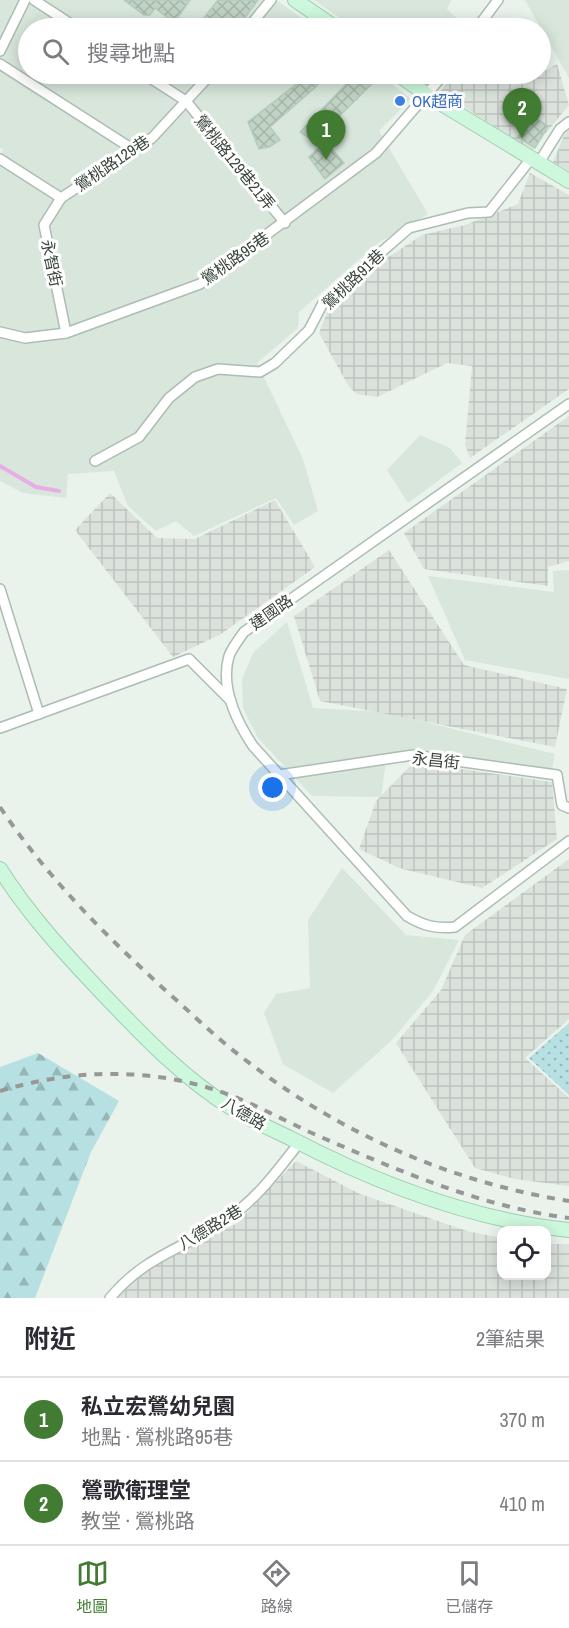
<!DOCTYPE html>
<html lang="zh-TW">
<meta charset="utf-8">
<style>
body{margin:0;font-family:"Archivo Narrow","Noto Sans TC",sans-serif;background:#f7f7f7;color:#2b2b33}
.controls{position:absolute;right:18px;bottom:18px;display:grid;overflow:hidden;border-radius:12px;box-shadow:0 3px 15px #0003}
.controls button{width:54px;height:54px;display:grid;place-items:center;padding:0;border:0;border-bottom:2px solid #e1e1e2;background:#fff;color:#2b2b33;font:30px sans-serif}
.you{position:absolute;left:273px;top:788px;width:21px;height:21px;margin:-15px;border:4px solid #fff;border-radius:50%;background:#1a73e8;box-shadow:0 0 0 9px #1a73e833}
.badge{display:grid;place-items:center;width:39px;height:39px;border-radius:50%;background:#427c33;color:#fff;font-size:20px;font-weight:700}
.pin{position:absolute;translate:-50% -50px;filter:drop-shadow(0 2px 3px #0008)}
.pin::after{content:'';position:absolute;top:32px;width:21px;height:18px;background:inherit;clip-path:polygon(0 0,100% 0,50% 100%)}
.list{margin:0;padding:0;list-style:none}
h2{display:flex;justify-content:space-between;align-items:center;height:78px;margin:0;padding:0 24px;font-size:26px}
h2 small{font-size:20px;font-weight:400;color:#7c7c81}
.list li{display:grid;grid-template-columns:39px 1fr auto;gap:18px;align-items:center;box-sizing:border-box;height:84px;padding:0 24px;border-top:2px solid #e1e1e2}
.list b{display:block;font-size:22px;white-space:nowrap}
.list p{margin:0;font-size:20px;white-space:nowrap;color:#7c7c81}
.list em{font-size:20px;font-style:normal;color:#7c7c81}
.icon{flex:none;width:33px;height:33px;fill:none;stroke:currentColor;stroke-width:2;stroke-linecap:round;stroke-linejoin:round}
.map{position:relative;flex:none;width:569px;height:1298px;overflow:hidden}
.search{position:absolute;background:#fff;box-shadow:0 3px 15px #0003;left:18px;right:18px;top:18px;height:66px;display:flex;align-items:center;gap:15px;box-sizing:border-box;padding:0 21px;border-radius:33px;color:#7c7c81;font-size:22px}
.sheet{height:246px;background:#fff}
nav{display:flex;justify-content:space-around;align-items:center;box-sizing:border-box;height:84px;border-top:2px solid #e1e1e2;background:#fff;font-size:16px;color:#7c7c81}
nav a{display:grid;justify-items:center;gap:3px}
nav .on{color:#427c33}
.map>svg:first-child{display:block}
.residential{fill:#d8e6dc}
.industrial{fill:url(#industrial-grid)}
.forest{fill:url(#forest-firs)}
.park{fill:url(#park-dots)}
.lines{fill:none;stroke-linecap:round;stroke-linejoin:round}
.stream{stroke:#e8ade8;stroke-width:4}
.building{fill:url(#building-cross-hatch);stroke:#b4cdb9;stroke-width:1.5}
.street-casing{stroke:#adbdb1;stroke-width:12}
.secondary-casing{stroke:#9ecdae;stroke-width:16}
.street{stroke:#fff;stroke-width:9}
.secondary{stroke:#cdf8dd;stroke-width:14}
.rail{stroke:#979797;stroke-width:4;stroke-dasharray:8 8;stroke-linecap:butt}
.shop-dot{fill:#3f7fe0;stroke:#fff;stroke-width:2}
.labels{text-anchor:middle;dominant-baseline:central;stroke-width:6;stroke-linejoin:round;paint-order:stroke}
.shop-label{font-size:16px;fill:#366cbe;stroke:#fff;text-anchor:start}
.street-label{font-size:16px;fill:#38453b;stroke:#fff}
</style>
<div class="map">
<svg width="569" height="1298" viewBox="0 0 569 1298">
<defs>
<pattern id="industrial-grid" width="8" height="8" patternUnits="userSpaceOnUse" patternTransform="scale(1.5)"><rect width="8" height="8" fill="#dbe2dc"/><path d="M0 4h8M4 0v8" fill="none" stroke="#bdc3be"/></pattern>
<pattern id="forest-firs" width="22" height="20" patternUnits="userSpaceOnUse" patternTransform="scale(1.5)"><rect width="22" height="20" fill="#b7e0e2"/><path d="M5 1l3.5 6h-7zM16 11l3.5 6h-7z" fill="#96b7b8"/></pattern>
<pattern id="park-dots" width="8" height="8" patternUnits="userSpaceOnUse" patternTransform="scale(1.5)"><rect width="8" height="8" fill="#b7e0e2"/><path d="M2 2h.1M6 6h.1" fill="none" stroke="#96b7b8" stroke-width="1.8" stroke-linecap="round"/></pattern>
<pattern id="building-cross-hatch" width="8" height="8" patternUnits="userSpaceOnUse" patternTransform="scale(1.5)"><rect width="8" height="8" fill="#c0d3c4"/><path d="M0 0l8 8M0 8l8-8" fill="none" stroke="#a6b6a9"/></pattern>
</defs>
<rect width="100%" height="100%" fill="#e9f3ec"/>
<g class="residential">
<path d="M0,0H276L316,28H28V74H379L411,99L379,131L428,214L378,243L299,312L298,328L257,363L303,459L318,511L294,525L276,498L194,536L176,521L156,531L128,506L114,471L68,474L66,498L23,493L0,481V161L3,149L0,148Z"/>
<path d="M314,0H451L447,9L464,25L461,28H354Z"/>
<path d="M525,0H569V78Z"/>
<path d="M420,435L450,448L462,463L408,503L387,470Z"/>
<path d="M569,570V679L465,660L428,576L554,592L553,571Z"/>
<path d="M287,622L313,708L384,712L555,754L552,769L415,751L387,754L381,797L312,796L258,738L243,708L242,679L253,653Z"/>
<path d="M342,868L406,935L459,940L433,991L392,1040L333,1093L283,1064L264,1013L276,994L310,988L308,920Z"/>
</g>
<g class="industrial">
<path d="M557,64L569,105L532,150L440,92L454,74H540Z"/>
<path d="M568,126H569V171L553,162Z"/>
<path d="M530,173L569,195V389L470,458L465,445L472,366L447,363L377,397L357,394L349,387L319,333L330,305L390,256L422,235L465,225L518,204Z"/>
<path d="M569,416V561L548,567V586L424,569L404,533Z"/>
<path d="M110,493L157,538L195,539L275,500L315,567L221,634L173,657L75,530Z"/>
<path d="M389,550L464,665L567,689L555,747L320,701L294,616Z"/>
<path d="M414,762L552,782L557,839L482,888L399,868L359,849L376,801Z"/>
<path d="M569,859V1019L525,1058L569,1098V1186L514,1179L475,1168L396,1043L441,990L465,935Z"/>
<path d="M296,1161L360,1194L467,1231L501,1238L502,1276H546L547,1244H569V1298H113L159,1258L236,1224Z"/>
</g>
<path class="forest" d="M38,1053L119,1101L91,1152L35,1298H0V1067Z"/>
<path class="park" d="M569,1023V1095L529,1058Z"/>
<g class="lines">
<path class="stream" d="M0,466L36,487L59,491"/>
</g>
<g class="building">
<path d="M124,0H190L174,23L155,8L150,15H144Z"/>
<path d="M218,0H258L237,28H196Z"/>
<path d="M356,74H372L377,79L320,135L344,163L325,179L309,157L321,145L300,132Z"/>
<path d="M308,75L318,85L270,127L280,140L269,147L259,149L248,122Z"/>
<path d="M531,115L548,126L535,148L518,137Z"/>
</g>
<g class="lines">
<defs>
<g id="street">
<path d="M34,0L77,28"/>
<path d="M248,28L271,0"/>
<path d="M477,28L498,0"/>
<path d="M0,51L25,0"/>
<path d="M0,64L134,150"/>
<path d="M144,74L186,101L285,223"/>
<path d="M0,159L61,198L44,225L66,333"/>
<path d="M538,164L560,129L569,122"/>
<path d="M61,198L152,138L211,74"/>
<path d="M0,332L25,338L66,333L200,284L376,153L444,74"/>
<path d="M569,404L244,632C239,639 232,648 229,656C220,687 237,722 253,746L407,916C424,926 436,929 455,927L569,841"/>
<path d="M95,461L139,437L169,398L195,377L218,369L260,372L275,363L309,330L323,303L409,228L468,213L489,212L530,160"/>
<path d="M0,589L39,714"/>
<path d="M0,728L189,659L231,701"/>
<path d="M279,775L413,755L557,775L562,805L569,808"/>
<path d="M110,1298C146,1255 184,1249 227,1219C257,1199 277,1171 299,1143"/>
</g>
<g id="secondary">
<path d="M295,0L336,28"/>
<path d="M398,74L427,95L569,181"/>
<path d="M0,869C29,915 66,955 104,995C143,1036 184,1079 233,1109C251,1120 271,1129 290,1138C376,1183 471,1220 569,1230"/>
</g>
</defs>
<use href="#street" class="street-casing"/>
<use href="#secondary" class="secondary-casing"/>
<use href="#street" class="street"/>
<use href="#secondary" class="secondary"/>
<g class="rail">
<path d="M0,807C46,876 103,933 164,989C189,1011 213,1035 239,1055C335,1131 448,1182 569,1201"/>
<path d="M0,1091C80,1067 163,1067 240,1099C268,1111 295,1126 323,1138C402,1172 483,1207 569,1218"/>
</g>
</g>
<circle class="shop-dot" cx="400" cy="101" r="6"/>
<g class="labels">
<g class="shop-label">
<text x="412" y="101">OK超商</text>
</g>
<g class="street-label">
<text transform="translate(235 162) rotate(51)">鶯桃路129巷21弄</text>
<text transform="translate(112 163) rotate(-34)">鶯桃路129巷</text>
<text transform="translate(235 258) rotate(-35)">鶯桃路95巷</text>
<text transform="translate(52 263) rotate(78)">永智街</text>
<text transform="translate(353 279) rotate(-44)">鶯桃路91巷</text>
<text transform="translate(271 612) rotate(-35)">建國路</text>
<text transform="translate(436 760) rotate(6)">永昌街</text>
<text transform="translate(244 1113) rotate(30)">八德路</text>
<text transform="translate(210 1227) rotate(-31)">八德路2巷</text>
</g>
</g>
</svg>
<div class="controls">
<button><svg class="icon" aria-label="locate" viewBox="0 0 24 24"><circle cx="12" cy="12" r="6"/><path d="M12 2v4M12 18v4M2 12h4M18 12h4"/></svg></button>
</div>
<div class="you"></div>
<div class="pin badge" style="left:326px;top:160px">1</div>
<div class="pin badge" style="left:522px;top:138px">2</div>
<div class="search"><svg class="icon" aria-label="search" viewBox="0 0 24 24"><circle cx="10" cy="10" r="6"/><path d="M15 15l6 6"/></svg>搜尋地點</div>
</div>
<section class="sheet">
<h2>附近<small>2筆結果</small></h2>
<ul class="list">
<li><span class="badge">1</span><div><b>私立宏鶯幼兒園</b><p>地點 · 鶯桃路95巷</p></div><em>370 m</em></li>
<li><span class="badge">2</span><div><b>鶯歌衛理堂</b><p>教堂 · 鶯桃路</p></div><em>410 m</em></li>
</ul>
</section>
<nav>
<a class="on"><svg class="icon" aria-label="map" viewBox="0 0 24 24"><path d="M3 6l6-2 6 2 6-2v14l-6 2-6-2-6 2zM9 4v14M15 6v14"/></svg>地圖</a>
<a><svg class="icon" aria-label="directions" viewBox="0 0 24 24"><path d="M12 3l9 9-9 9-9-9zM9 14v-3h6M13 9l2 2-2 2"/></svg>路線</a>
<a><svg class="icon" aria-label="saved" viewBox="0 0 24 24"><path d="M7 4h10v16l-5-4-5 4z"/></svg>已儲存</a>
</nav>
